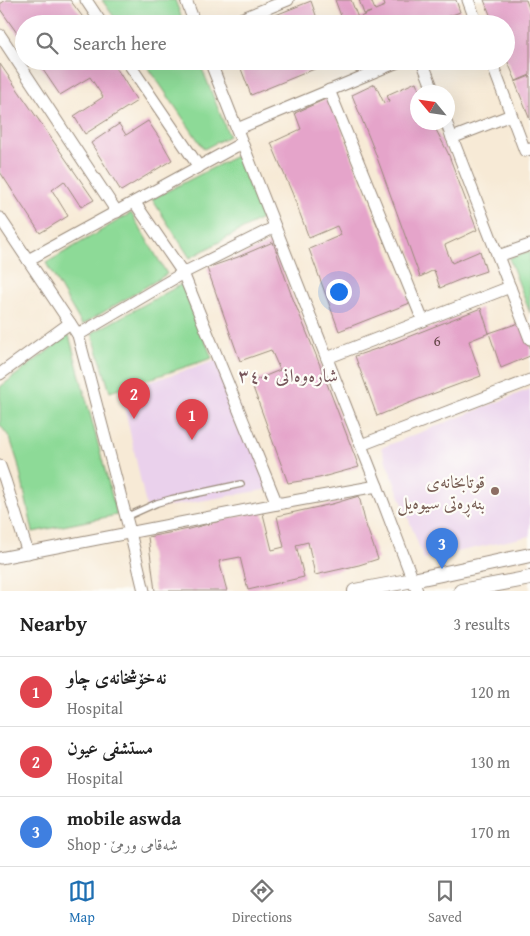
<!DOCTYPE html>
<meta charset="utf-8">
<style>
body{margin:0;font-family:"Gentium Book Plus",Amiri,serif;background:#f6f6f6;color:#222}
.compass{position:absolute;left:410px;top:85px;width:45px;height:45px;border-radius:50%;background:#fff;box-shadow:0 5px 20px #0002;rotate:299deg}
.you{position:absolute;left:338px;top:291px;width:18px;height:18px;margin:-12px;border:4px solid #fff;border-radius:50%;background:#1a73e8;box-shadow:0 0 0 8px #1a73e833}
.badge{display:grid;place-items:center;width:32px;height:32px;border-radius:50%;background:#1f6fb2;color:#fff;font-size:16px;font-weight:700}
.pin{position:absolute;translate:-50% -41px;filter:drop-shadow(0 1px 2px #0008)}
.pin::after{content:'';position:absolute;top:26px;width:18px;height:15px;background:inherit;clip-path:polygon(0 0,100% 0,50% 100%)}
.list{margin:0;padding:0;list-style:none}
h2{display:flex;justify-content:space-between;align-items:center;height:65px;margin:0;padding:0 20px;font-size:21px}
h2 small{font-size:16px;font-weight:400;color:#767676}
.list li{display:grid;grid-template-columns:32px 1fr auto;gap:15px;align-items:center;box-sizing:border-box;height:70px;padding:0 20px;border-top:1px solid #e0e0e0}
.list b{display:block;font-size:19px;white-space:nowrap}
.list p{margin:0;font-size:16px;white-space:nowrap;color:#767676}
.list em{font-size:16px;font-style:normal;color:#767676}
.icon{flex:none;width:28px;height:28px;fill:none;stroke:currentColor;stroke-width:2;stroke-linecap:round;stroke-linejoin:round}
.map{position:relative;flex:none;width:530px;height:591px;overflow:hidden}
.search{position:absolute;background:#fff;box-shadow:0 5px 20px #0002;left:15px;right:15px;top:15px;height:55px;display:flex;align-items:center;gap:12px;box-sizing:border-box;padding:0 18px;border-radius:28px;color:#767676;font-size:19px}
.sheet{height:275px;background:#fff}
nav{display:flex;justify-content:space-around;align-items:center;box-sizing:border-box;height:70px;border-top:1px solid #e0e0e0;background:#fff;font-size:14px;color:#767676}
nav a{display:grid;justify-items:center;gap:2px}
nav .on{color:#1f6fb2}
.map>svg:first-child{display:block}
.built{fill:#ead1ec}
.green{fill:#8dda97;stroke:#64825a}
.building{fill:#e5a4ca}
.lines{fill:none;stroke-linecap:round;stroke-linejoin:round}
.service-casing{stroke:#998a7a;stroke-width:8}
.minor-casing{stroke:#998a7a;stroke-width:13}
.tertiary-casing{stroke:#998a7a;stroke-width:16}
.service{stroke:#fff;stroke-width:5.5}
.minor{stroke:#fff;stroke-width:11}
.tertiary{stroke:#fff;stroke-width:14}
.education-dot{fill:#8d6e63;stroke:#fdfcf7;stroke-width:2}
.labels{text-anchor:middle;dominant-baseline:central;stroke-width:4.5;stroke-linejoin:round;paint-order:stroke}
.number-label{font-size:15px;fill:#664849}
.education-label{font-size:18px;fill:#785e54;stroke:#fdfcf7;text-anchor:end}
.neighbourhood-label{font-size:19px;fill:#76555a;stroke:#fdfcf7}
</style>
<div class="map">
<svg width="530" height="591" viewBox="0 0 530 591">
<rect width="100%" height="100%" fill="#fdfcf7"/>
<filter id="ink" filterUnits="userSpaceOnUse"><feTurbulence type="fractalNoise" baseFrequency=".02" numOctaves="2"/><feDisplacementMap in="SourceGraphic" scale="10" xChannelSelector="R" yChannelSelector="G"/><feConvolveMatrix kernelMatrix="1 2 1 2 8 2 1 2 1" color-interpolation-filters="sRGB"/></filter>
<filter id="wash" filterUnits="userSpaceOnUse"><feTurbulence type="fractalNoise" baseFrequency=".0096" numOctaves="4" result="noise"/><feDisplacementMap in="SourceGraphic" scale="20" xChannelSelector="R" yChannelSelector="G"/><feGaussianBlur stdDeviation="1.12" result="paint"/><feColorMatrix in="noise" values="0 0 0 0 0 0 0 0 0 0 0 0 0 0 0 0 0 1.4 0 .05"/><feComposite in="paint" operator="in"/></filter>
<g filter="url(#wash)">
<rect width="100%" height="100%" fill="#f7ead6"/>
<g class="built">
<path d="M221,359L270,489L147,510L121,391Z"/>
<path d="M530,389V536L424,559L381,448Z"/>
</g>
<g class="green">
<path d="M102,0H175L184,24H119Z"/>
<path d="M144,61H199L229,136L204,149Z"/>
<path d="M236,156L263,218L190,258L152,199Z"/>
<path d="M131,213L167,274L82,325L46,263Z"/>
<path d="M530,252V313L509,258Z"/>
<path d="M182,284L212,358L110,392L92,333Z"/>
<path d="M69,335L117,515L33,532L18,463L10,438L0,425V387Z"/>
</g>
<g id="blocks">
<g class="building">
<path d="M6,0H70L88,24H24V43L0,9V4Z"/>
<path d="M335,0H351L358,18L371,12L364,14L359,0H371L375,10L385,6L383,0H456L460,12L429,24H344Z"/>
<path d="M484,0H526L530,11V75L516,81L506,58V24H494Z"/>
<path d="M311,1L319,24H255L258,22Z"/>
<path d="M37,61H112L137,101L85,134L74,116L103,97L90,77L60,95Z"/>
<path d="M238,61H334L251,95Z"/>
<path d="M0,64L94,200L81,207L64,181L52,190L68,216L40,233L0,172Z"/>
<path d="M530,76V120L515,82Z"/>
<path d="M416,82L420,92H418V122H432L448,153L477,230L445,245L447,251L452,263L480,251L486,271L459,280L440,288L434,270L420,277L375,152L352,95L375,84L384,103L389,101L387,95Z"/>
<path d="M330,97L375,220L410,303L339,331L309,249L341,235L337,226L309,238L293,195L271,143L301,129L295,113Z"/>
<path d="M148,121L160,139L172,160L121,191L91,143L119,124L126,135Z"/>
<path d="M273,242L291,294L316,355L359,467L319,478L288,483L251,382L280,370L271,350L240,361L207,268L238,257Z"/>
<path d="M481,308L489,333L469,341L481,376L419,399L377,416L355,356L385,346Z"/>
<path d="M522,322L530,342V356L501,368L489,333Z"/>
<path d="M359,496L366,525L378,559L359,565L315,575L308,542L296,545L304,577L248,590L240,557L219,561L227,591H155L148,537L189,529L262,510L272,550L284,547L277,516L332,504Z"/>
</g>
</g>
</g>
<g filter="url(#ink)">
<use href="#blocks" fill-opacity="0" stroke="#998a7a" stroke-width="1"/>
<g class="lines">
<defs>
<path id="service" d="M126,517L157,503L171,499L241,484"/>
<g id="minor">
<path d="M86,0L102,24"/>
<path d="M186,0L195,24"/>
<path d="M468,0L477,24"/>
<path d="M228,24L288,0"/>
<path d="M0,35L117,212"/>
<path d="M127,61L199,167"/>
<path d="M210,61L377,486L417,591"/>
<path d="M422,61L434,92"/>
<path d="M491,61L525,151L530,149"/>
<path d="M329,90L423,321"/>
<path d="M446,122L530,339"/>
<path d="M237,129L400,61"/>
<path d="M452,138L511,115"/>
<path d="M135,203L183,273L277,504"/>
<path d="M0,218L78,335L130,532L144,591"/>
<path d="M498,256L530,245"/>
<path d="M28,260L242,143"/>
<path d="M78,335L183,273L275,227"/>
<path d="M327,358L510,287"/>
<path d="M0,374L70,323"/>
<path d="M361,445L530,380"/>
<path d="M0,466L5,480L28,553"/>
<path d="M0,558L277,504L377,486"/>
</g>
<g id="tertiary">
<path d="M355,591L413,580L530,555"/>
<path d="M461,591L530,578"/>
</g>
</defs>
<use href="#service" class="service-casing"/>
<use href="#minor" class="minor-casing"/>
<use href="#tertiary" class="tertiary-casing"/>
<use href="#service" class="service"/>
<use href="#minor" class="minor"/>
<use href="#tertiary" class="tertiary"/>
</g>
</g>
<circle class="education-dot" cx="495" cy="491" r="5"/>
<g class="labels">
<g class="number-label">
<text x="437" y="340">6</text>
</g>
<g class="education-label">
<text x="485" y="481">قوتابخانەی<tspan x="485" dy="21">بنەڕەتی سیوەیل</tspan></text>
</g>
<g class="neighbourhood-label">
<text x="288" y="375">شارەوەانی ٣٤٠</text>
</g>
</g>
</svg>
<svg class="compass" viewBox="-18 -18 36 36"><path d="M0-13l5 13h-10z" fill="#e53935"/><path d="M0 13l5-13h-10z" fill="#767676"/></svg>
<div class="you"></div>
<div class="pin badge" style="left:192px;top:440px;background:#e0444e">1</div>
<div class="pin badge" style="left:134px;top:419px;background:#e0444e">2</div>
<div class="pin badge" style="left:442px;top:569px;background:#3f7fe0">3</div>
<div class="search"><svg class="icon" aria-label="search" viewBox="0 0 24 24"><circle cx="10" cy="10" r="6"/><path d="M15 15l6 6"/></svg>Search here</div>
</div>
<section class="sheet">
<h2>Nearby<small>3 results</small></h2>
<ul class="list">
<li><span class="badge" style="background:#e0444e">1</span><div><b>نەخۆشخانەی چاو</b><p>Hospital</p></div><em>120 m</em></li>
<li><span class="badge" style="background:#e0444e">2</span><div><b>مستشفى عيون</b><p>Hospital</p></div><em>130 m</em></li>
<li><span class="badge" style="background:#3f7fe0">3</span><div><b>mobile aswda</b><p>Shop · شەقامی ورمێ</p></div><em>170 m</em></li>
</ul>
</section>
<nav>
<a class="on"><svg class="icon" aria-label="map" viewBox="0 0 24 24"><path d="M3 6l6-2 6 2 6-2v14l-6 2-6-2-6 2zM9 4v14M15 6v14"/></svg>Map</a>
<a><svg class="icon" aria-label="directions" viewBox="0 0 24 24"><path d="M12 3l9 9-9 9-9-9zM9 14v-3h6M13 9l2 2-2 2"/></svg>Directions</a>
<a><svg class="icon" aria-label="saved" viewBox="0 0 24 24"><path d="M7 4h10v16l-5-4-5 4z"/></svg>Saved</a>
</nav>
